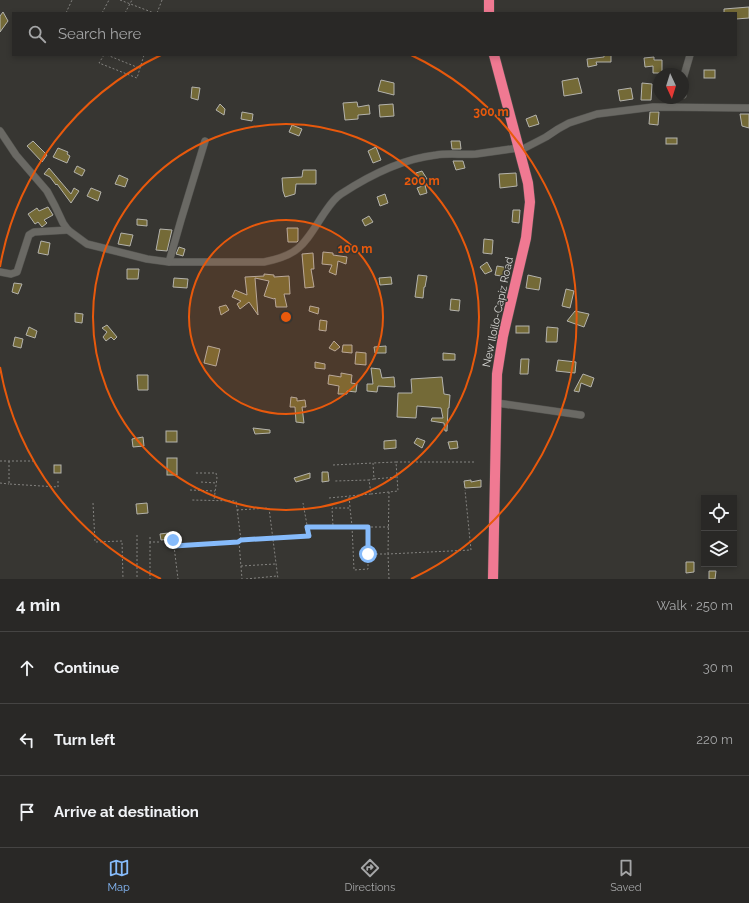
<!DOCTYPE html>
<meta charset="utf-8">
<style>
body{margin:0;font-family:Raleway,sans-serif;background:#31302e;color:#f1f3f6}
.controls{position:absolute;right:12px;bottom:12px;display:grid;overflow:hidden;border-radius:0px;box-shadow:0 2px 6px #0003}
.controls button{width:36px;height:36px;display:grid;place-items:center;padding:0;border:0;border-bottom:1px solid #454443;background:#292826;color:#f1f3f6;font:20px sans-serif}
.compass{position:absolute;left:653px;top:68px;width:36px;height:36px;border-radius:50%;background:#292826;box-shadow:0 2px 6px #0003;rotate:176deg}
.stop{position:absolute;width:12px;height:12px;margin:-9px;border:3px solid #86bbfb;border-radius:50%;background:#fff}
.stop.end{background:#86bbfb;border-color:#fff;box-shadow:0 1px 4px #0008}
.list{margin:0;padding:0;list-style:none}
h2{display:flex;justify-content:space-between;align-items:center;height:52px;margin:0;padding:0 16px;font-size:17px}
h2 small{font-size:13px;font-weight:400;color:#a5a6a7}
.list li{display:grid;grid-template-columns:26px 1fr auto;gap:12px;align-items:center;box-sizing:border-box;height:72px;padding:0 16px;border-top:1px solid #454443}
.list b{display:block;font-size:15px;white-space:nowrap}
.list em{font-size:13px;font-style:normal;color:#a5a6a7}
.icon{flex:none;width:22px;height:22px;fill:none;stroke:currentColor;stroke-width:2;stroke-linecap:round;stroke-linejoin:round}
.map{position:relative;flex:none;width:749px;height:579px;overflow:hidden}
.search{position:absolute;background:#292826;box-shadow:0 2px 6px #0003;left:12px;right:12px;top:12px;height:44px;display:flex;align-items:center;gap:10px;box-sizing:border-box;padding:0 14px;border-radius:0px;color:#a5a6a7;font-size:15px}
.sheet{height:268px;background:#292826}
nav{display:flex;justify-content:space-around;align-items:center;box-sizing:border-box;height:56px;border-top:1px solid #454443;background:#292826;font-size:11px;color:#a5a6a7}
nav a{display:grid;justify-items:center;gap:2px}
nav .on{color:#86bbfb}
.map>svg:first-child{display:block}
.building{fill:#746a37;stroke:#b4b3ad}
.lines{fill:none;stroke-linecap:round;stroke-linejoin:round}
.minor-casing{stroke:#52524e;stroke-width:8}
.highway-casing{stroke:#52524e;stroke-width:11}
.path{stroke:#848380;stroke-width:1;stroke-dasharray:2 2;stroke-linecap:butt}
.minor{stroke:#6a6964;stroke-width:7}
.highway{stroke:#f07992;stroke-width:10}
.route{stroke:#86bbfb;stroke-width:5}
.ring{fill:none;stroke:#e8590c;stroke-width:2}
.labels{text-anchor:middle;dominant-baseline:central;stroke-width:3;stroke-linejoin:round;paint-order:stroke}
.street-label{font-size:11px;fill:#d8d8d5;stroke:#373632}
.centre{fill:#e8590c;stroke:#373632;stroke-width:2}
.ring-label{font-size:12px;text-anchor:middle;font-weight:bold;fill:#e8590c;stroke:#373632;stroke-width:3;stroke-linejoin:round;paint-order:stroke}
</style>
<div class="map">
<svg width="749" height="579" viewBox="0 0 749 579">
<rect width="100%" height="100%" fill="#373632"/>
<g class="building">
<path d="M749,7V18L736,19V13H724V9Z"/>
<path d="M3,12L8,21L0,32V16Z"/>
<path d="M604,55H611V62H596L597,65L588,67L587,59L604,57Z"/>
<path d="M654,57V60H662V73H653V66L645,67L644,58Z"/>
<rect x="704" y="70" width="11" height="8"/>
<path d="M578,78L582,93L564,96L562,81Z"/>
<path d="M381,80L394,83V95L378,91Z"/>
<path d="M642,83L652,84L651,100H641Z"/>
<path d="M192,87L200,88L198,100L191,98Z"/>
<path d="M631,88L633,99L620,101L618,90Z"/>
<path d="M357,102L358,107L369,105L370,114L358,115V119L345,120L343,103Z"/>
<path d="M220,104L225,109L224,115L216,110Z"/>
<path d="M393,104L394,116L380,117L379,105Z"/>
<path d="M242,112L253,114L252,121L241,119Z"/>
<path d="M650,112H659L658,125L649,124Z"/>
<path d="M740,114H749V128L742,126Z"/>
<path d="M536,115L539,124L529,127L526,119Z"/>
<path d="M292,125L302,129L299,136L289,132Z"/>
<rect x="666" y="138" width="11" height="6"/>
<path d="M33,141L47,155L42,162L27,146Z"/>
<path d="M451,141H460L461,149H452Z"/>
<path d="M376,147L381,160L373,163L368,151Z"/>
<path d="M58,148L68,152L67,154L70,156L67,163L53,157Z"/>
<path d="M453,161H463L465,168L456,170Z"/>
<path d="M77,166L85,170L82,176L74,172Z"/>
<path d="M49,168L71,194L74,188L79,191L71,203L57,184L56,185L50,177L44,174Z"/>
<path d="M303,170H316V184H296L295,194L285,197L283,191L282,178L302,177Z"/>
<path d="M422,171L427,179L419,181L416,173Z"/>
<path d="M516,173L517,186L500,188L499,174Z"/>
<path d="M119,175L128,179L125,187L115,184Z"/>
<path d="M425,185L427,193L420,195L417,188Z"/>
<path d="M91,188L101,192L98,201L87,196Z"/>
<path d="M385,194L388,203L380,206L377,197Z"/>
<path d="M48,207L53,215L44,220L47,223L42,227L38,222L35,224L28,214L37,208L39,211Z"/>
<path d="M513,210H520L519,223L512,222Z"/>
<path d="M369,216L373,222L365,226L362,220Z"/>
<path d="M137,219L147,220V226L137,225Z"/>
<path d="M287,228H298V241L297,242H288Z"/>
<path d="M160,229L172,230L167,251L156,250Z"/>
<path d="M121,233L133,235L130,246L118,244Z"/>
<path d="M484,239L493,240L492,254L483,253Z"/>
<path d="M41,241L50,243L48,255L38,253Z"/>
<path d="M179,247L185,249L183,256L176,254Z"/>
<path d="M323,252L333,253V255L347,257L346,264L338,261L336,275L329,272L332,265L322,264Z"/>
<path d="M313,253L314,269H311L314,287L305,288L302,254Z"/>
<path d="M487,262L492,271L485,274L480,267Z"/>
<path d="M497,266L509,268L507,277L495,275Z"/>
<path d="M127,269H139L138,279H127Z"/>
<path d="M264,274L274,275V277L289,276L290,294H284L287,307H276L275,298L274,299L264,296L269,281L255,278L258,315L249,302L240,309L237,304L241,301L232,297L235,290L247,295L245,277L264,276Z"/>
<path d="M418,275L427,276L425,287H424L423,298L415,297Z"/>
<path d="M528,275L541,278L539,290L526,288Z"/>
<path d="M391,277L392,284L380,285L379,278Z"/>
<path d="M174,278L188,279L187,288L173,287Z"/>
<path d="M14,283L22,284L18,294L12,292Z"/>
<path d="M566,289L574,291L570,308L562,306Z"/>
<path d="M451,299L460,300L459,311L450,310Z"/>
<path d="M226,305L229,310L221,315L219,307Z"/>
<path d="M310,306L319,308L318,314L309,311Z"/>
<path d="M575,311L589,314L584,327L567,321Z"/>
<path d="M75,313L83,314L82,323L75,322Z"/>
<path d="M320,320L327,321L326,331L319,330Z"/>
<path d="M107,325L117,337L114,340L111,337L106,341L103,337L107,332L102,328Z"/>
<rect x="516" y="326" width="13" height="7"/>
<path d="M29,327L37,331L35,338L26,335Z"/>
<path d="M547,327L558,328L557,342H546Z"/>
<path d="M15,337L23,339L21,348L13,346Z"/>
<path d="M334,341L340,347L335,351L329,348Z"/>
<path d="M343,345H352V353L342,352Z"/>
<path d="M208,346L220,349L216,366L204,363Z"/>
<path d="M386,346V353H375L374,347Z"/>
<path d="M356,352L366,353V365L355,364Z"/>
<path d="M443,353L455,354V360H443Z"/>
<path d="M521,359H529L528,374H520Z"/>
<path d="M558,360L576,362L575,373L556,371Z"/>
<path d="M315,362L325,364V369L315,368Z"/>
<path d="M371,368L380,369L382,378L394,377L395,387L378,386L377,392L367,391V384H373Z"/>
<path d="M341,373L352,375L351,383L357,384L356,392L347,391V394H338L339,386L328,384L329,375L341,377Z"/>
<path d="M583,374L594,378L591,387L581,383L579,392L574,391Z"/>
<path d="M137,375H148V390H138Z"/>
<path d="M442,377L444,394L450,395L449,408H448L447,431H445L444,423L431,421L432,418H443L441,408L417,406L416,418L397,417L398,393H412L411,379Z"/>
<path d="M291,397L297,398V401L305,400L306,407H302L304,423L296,422L295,407H290Z"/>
<path d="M253,428L270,430V433L255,434Z"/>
<rect x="166" y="431" width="11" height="11"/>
<path d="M143,437L144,446L133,447L132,439Z"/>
<path d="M417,438L425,441L422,448L414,443Z"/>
<path d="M396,440V448L384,449V441Z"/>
<path d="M457,441L458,448L450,449L448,442Z"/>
<rect x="167" y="458" width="10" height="17"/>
<rect x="54" y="465" width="7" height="8"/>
<path d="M322,472H328L329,481L322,482Z"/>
<path d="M310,473V478L296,482L294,478Z"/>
<path d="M471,480V482L481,480V487L465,488L464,481Z"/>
<path d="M147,503L148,513L137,514L136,504Z"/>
<path d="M168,533L170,539L161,540L160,534Z"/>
<path d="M686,562H694V572L686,573Z"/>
<path d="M709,571H716L715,579H709Z"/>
</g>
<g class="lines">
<defs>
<g id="minor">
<path d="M683,95V79L690,55"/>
<path d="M0,131L16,155L47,191L55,206L63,223L68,230L87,244L147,259L169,262H264C300,255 304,244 323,215C328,208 333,199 341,194C370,175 401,159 436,155C449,153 462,155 476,154C490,152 504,150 518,148"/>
<path d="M519,151L546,137L558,129L569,123L597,114L653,107L749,108"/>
<path d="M169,262L181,220L205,141"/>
<path d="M0,272L11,274L17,272L29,235L34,232L68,230"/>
<path d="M497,403L581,415"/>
</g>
<g id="highway">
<path d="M489,0V13"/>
<path d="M493,579L497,374L503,336L526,238L530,202L528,183L494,55"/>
</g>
</defs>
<use href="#minor" class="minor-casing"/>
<use href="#highway" class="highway-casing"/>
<g class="path">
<path d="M120,0L154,13"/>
<path d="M66,13L72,0"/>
<path d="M102,13L109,0"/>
<path d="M125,13L132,0"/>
<path d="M157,13L162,0"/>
<path d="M104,55L99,63L137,78L144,55"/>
<path d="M107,55L139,68"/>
<path d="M0,461H35"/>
<path d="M9,461V484L58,487V479"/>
<path d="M396,462H476"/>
<path d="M333,465L373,463L374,479L369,480"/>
<path d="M196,473H216L217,478L214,500"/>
<path d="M374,479L397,477"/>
<path d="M201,482L216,483"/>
<path d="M0,483L9,484"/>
<path d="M190,490L215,491"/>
<path d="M371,494L398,491L396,462L373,463"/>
<path d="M349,497L350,507"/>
<path d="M329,498L371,494L369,480L335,481"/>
<path d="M93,503L95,542L122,541L123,579"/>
<path d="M237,510L269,508L278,579"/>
<path d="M307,527L352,526L350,508H332L333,526"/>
<path d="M367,527L352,526L354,570L368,569V554"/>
<path d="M389,527H368V554H388L389,492"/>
<path d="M137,535V579"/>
<path d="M150,537V542H161"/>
<path d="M173,539L174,546L239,542L241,540L236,501L191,500"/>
<path d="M241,540L309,536L303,503"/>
<path d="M150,542V579"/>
<path d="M239,542L242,579"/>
<path d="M174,546L178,579"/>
<path d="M241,566L275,564"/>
<path d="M246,579L277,576"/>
<path d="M389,579L388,554L471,550L465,490"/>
</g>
<use href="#minor" class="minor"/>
<use href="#highway" class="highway"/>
</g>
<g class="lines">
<path class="route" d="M173,540L174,546L238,542L241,540L309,536L307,527H368V554"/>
</g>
<circle cx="286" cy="317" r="97" fill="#e8590c" fill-opacity=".12"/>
<g class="ring">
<circle cx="286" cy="317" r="97"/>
<circle cx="286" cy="317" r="193"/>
<path d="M161 579A290 290 0 0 1 0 367M0 267A290 290 0 0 1 161 55M411 55A290 290 0 0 1 411 579"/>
</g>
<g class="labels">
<g class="street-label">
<text transform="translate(498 312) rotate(-78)">New Iloilo-Capiz Road</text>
</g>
</g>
<circle cx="286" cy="317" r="6" class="centre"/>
<g class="ring-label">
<text x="491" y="116">300 m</text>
<text x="422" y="185">200 m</text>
<text x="355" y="253">100 m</text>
</g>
</svg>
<div class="controls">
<button><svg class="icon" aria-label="locate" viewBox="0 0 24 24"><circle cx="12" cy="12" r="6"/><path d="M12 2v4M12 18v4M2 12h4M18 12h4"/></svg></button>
<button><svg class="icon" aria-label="layers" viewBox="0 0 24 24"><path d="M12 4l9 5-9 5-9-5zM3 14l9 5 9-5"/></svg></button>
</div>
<svg class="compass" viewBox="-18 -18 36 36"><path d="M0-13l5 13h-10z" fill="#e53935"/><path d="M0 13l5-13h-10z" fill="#a5a6a7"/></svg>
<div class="stop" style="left:368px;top:554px"></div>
<div class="stop end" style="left:173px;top:540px"></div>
<div class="search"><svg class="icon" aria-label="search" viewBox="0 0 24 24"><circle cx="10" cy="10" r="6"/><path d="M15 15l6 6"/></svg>Search here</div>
</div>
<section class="sheet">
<h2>4 min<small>Walk · 250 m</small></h2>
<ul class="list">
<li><svg class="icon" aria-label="ahead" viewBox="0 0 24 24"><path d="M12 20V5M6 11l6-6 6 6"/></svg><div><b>Continue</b></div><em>30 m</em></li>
<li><svg class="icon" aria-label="left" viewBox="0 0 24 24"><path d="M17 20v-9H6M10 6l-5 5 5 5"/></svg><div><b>Turn left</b></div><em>220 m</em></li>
<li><svg class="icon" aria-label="arrive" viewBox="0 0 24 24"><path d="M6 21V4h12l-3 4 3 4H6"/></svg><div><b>Arrive at destination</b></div></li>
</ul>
</section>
<nav>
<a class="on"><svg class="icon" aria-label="map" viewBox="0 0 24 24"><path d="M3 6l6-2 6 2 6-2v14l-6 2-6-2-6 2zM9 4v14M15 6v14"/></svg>Map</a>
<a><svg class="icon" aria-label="directions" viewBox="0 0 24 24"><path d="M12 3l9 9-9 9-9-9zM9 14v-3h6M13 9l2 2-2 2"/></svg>Directions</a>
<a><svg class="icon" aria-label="saved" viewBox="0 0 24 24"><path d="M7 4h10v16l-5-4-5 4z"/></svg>Saved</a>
</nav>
